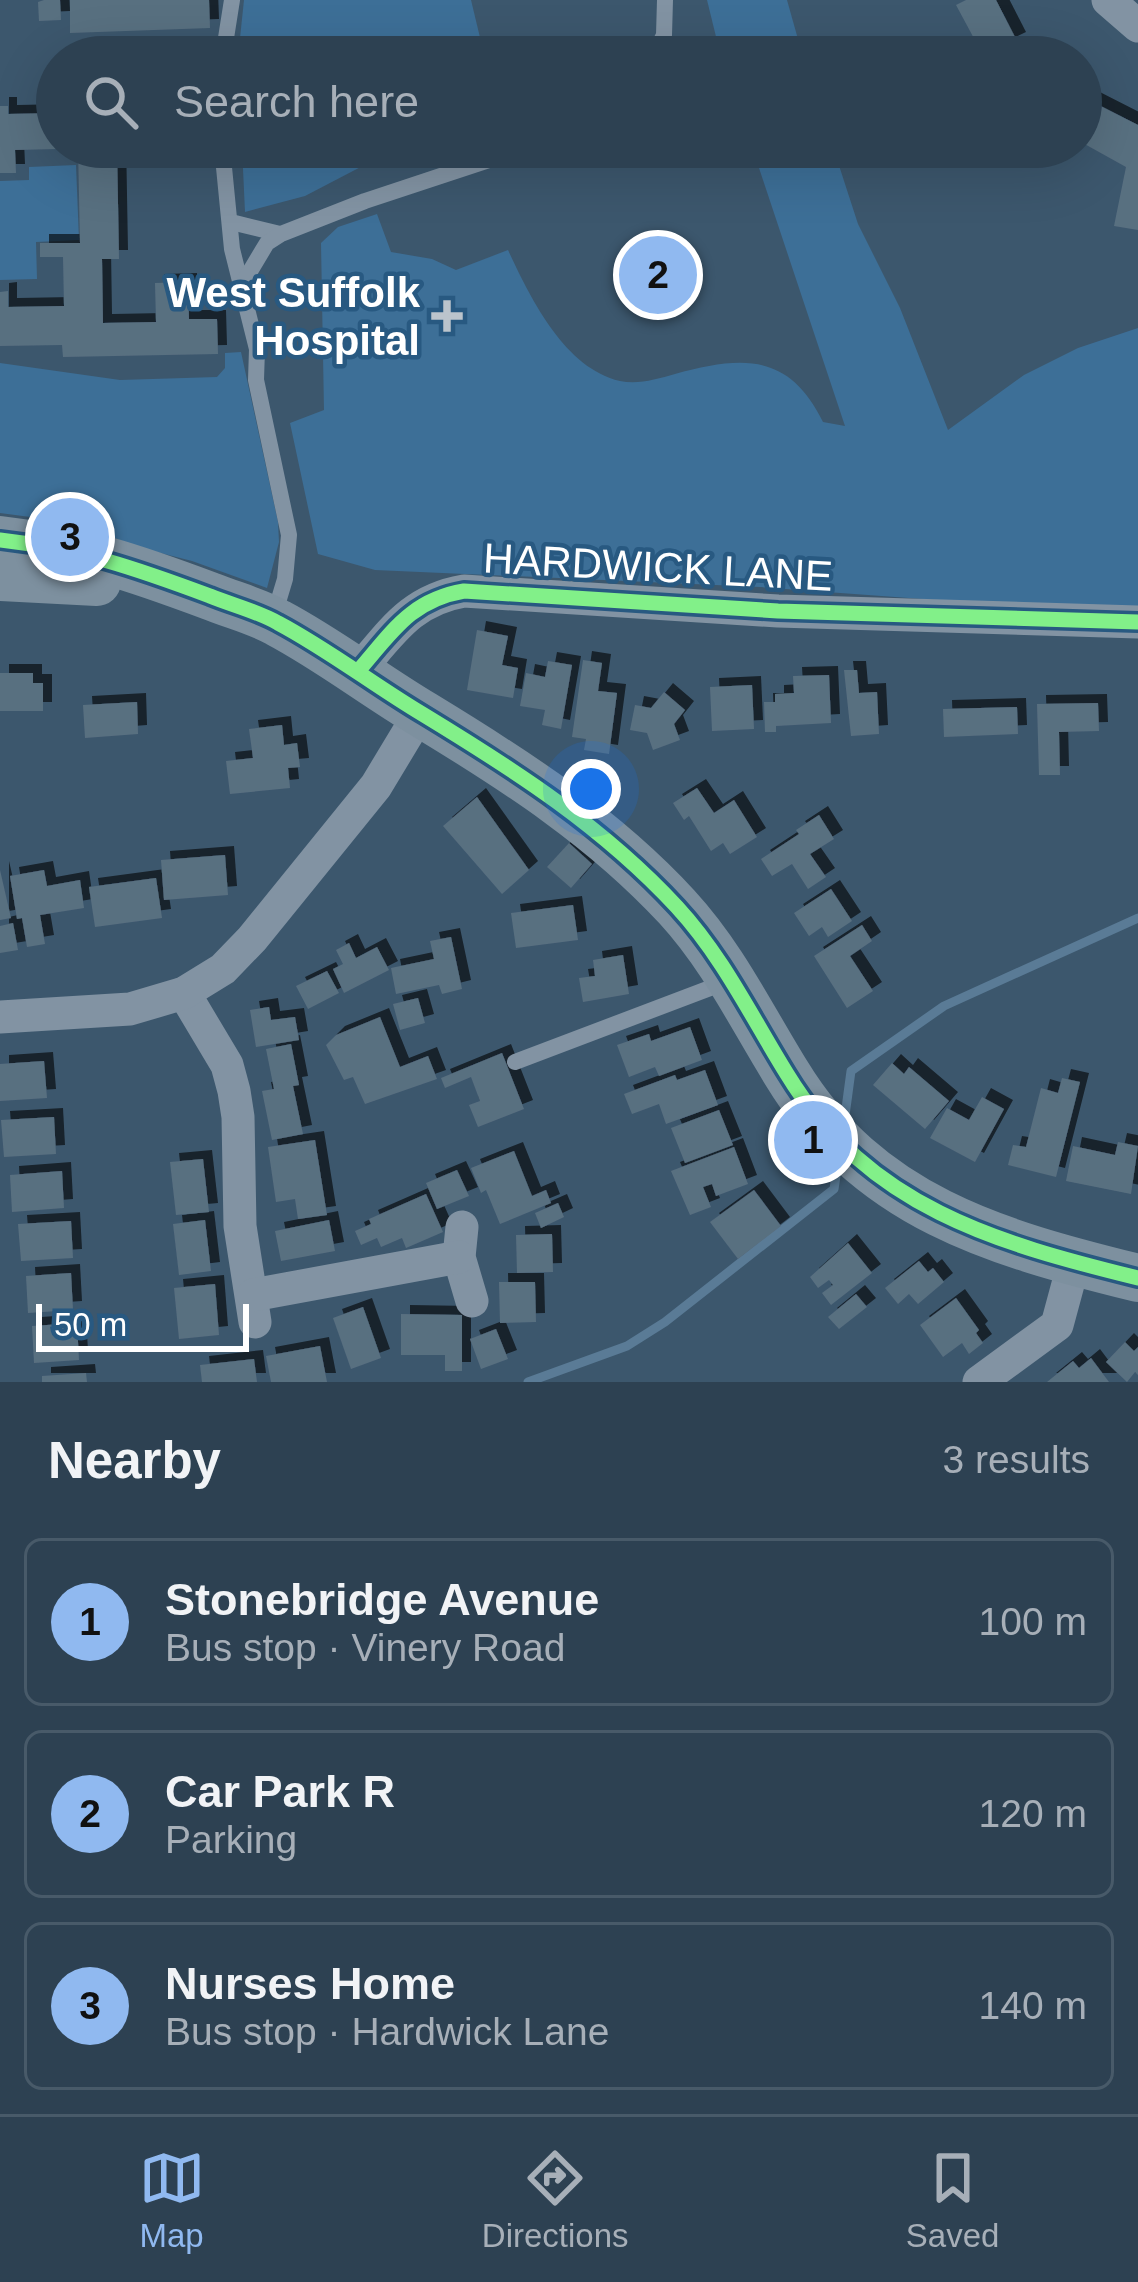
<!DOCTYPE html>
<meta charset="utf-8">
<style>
body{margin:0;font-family:Arial,sans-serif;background:#394c5c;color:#f1f3f6}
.scale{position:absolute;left:36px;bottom:30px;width:213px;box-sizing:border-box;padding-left:12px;border:6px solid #fff;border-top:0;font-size:33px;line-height:42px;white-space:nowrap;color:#fff;-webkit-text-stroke:9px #285981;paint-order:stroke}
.you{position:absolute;left:591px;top:789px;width:42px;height:42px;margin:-30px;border:9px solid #fff;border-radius:50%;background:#1a73e8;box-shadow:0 0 0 18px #1a73e833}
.badge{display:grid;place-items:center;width:78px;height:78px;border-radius:50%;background:#90b9f0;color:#111;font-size:39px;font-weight:700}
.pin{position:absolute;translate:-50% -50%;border:6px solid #fff;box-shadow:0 3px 12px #0006}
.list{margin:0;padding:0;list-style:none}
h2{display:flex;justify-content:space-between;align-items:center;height:156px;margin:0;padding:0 48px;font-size:51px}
h2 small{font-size:39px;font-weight:400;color:#a7afb8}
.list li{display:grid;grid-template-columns:78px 1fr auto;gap:36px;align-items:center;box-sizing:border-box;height:168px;margin:0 24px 24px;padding:0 24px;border:3px solid #485a69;border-radius:18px}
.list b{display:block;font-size:45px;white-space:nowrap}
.list p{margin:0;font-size:39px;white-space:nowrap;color:#a7afb8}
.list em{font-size:39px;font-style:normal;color:#a7afb8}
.icon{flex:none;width:66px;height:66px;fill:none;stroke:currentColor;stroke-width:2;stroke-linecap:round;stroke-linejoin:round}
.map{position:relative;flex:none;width:1138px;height:1382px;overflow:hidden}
.search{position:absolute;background:#2d4152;box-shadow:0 12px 48px #0002;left:36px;right:36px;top:36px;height:132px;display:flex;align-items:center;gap:30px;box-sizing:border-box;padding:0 42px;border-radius:66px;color:#a7afb8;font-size:45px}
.sheet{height:732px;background:#2d4152}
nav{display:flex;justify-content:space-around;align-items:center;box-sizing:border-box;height:168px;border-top:3px solid #485a69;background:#2d4152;font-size:33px;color:#a7afb8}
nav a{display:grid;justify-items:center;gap:6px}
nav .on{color:#90b9f0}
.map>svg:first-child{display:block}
.green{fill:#3d6f97}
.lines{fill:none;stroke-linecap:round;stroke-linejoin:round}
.stream{stroke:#5a7b96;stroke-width:9}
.building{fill:#596f80;filter:url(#shadow)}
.lane{stroke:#8293a3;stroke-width:16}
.street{stroke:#8293a3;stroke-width:33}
.secondary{stroke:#7d909f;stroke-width:48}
.cycleway-casing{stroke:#285981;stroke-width:22}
.cycleway{stroke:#82f089;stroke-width:15}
.poi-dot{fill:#bbc4cc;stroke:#285981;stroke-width:4.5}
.labels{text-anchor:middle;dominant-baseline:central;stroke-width:9;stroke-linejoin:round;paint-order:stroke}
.poi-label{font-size:42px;font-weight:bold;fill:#fff;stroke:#285981;text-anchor:end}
.street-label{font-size:42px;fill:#fff;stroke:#285981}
</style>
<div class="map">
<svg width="1138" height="1382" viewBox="0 0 1138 1382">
<defs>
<filter id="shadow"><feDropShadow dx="9" dy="-9" stdDeviation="0" flood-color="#0009"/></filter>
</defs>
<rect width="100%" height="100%" fill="#3c576d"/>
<g class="green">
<path d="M244,0H471L483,50L478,57H238Z"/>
<path d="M707,0H787L803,57H721Z"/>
<path d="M242,147H399L305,196L245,212Z"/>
<path d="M752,147H833L858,224L900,308L948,430L1024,375L1078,348L1138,328V615L760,587L375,570L318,554L290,423L324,410L321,243L338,227L377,214L391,252L432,259L456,270L508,250C530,297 564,368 620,381C638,385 657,379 675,374C741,356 789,352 823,422L845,426Z"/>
<path d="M76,165L79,240L36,242L37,279L0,280V181L29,180V167Z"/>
<path d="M241,352L278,522L279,542L267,588L192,561L133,546L83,524L0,513V363L120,380L217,377L225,368V353Z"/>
</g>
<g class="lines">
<g class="stream">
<path d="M844,1123L851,1071L944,1006L1138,918"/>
<path d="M528,1382L627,1346L665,1322L834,1189L838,1163"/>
</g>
</g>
<g class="building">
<path d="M44,0H60L61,20L39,21L38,2Z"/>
<path d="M70,0H209L210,28L70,33Z"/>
<path d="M966,0H996L1017,41L984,57L956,5Z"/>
<path d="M1081,96L1138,125V230L1114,226L1126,167L1081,142Z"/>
<path d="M0,106H8V114L57,113V149L15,150L16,173H0Z"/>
<path d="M78,147H117L119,259H102L103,323L156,322L155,283L188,282L189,319H217L218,354L63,357L62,345L0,346V292L8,291V307L64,306L63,257H40V243H80Z"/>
<path d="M477,630L508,636L502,665L518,668L513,698L467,690Z"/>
<path d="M583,660L602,663L598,691L617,693L609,754L584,750L586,739L572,737Z"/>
<path d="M548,661L572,665L561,729L542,725L545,710L520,706L526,673L545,677Z"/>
<path d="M844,670H857L859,693L877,692L879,734L851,736Z"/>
<path d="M0,673H33V683H43V711H0Z"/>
<path d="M829,675L831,723L776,726V732H765L764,702H775V694L794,693L793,676Z"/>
<path d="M752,685L754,729L712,731L710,687Z"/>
<path d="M664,692L685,710L674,724L680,740L653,750L647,733L630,730L635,705L651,708Z"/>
<path d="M137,702L138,734L85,738L83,705Z"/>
<path d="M1098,703L1099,731L1059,732L1060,775H1039L1037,704Z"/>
<path d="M1017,707L1018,734L944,737L943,709Z"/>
<path d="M282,725L284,745L297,743L300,767L288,768L290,788L230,794L226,761L253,758L249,729Z"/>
<path d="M697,788L714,813L734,800L757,837L730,854L723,843L711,851L689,816L684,820L673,803Z"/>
<path d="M477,797L529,870L502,894L443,826Z"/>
<path d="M819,815L834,839L810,854L826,877L808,889L792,864L772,876L761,859L799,834L796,830Z"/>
<path d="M569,843L592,864L571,888L547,867Z"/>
<path d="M225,855L228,895L164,900L161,860Z"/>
<path d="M0,870L11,918L0,920Z"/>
<path d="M44,870L47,886L80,880L84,908L40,915L45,944L27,947L22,918L17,919L10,876Z"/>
<path d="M156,878L162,918L95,927L89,887Z"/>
<path d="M831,889L852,921L828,937L822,927L809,936L794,913Z"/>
<path d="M573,905L578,940L516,948L511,913Z"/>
<path d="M13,923L18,950L0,953V926Z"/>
<path d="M862,925L872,941L850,956L873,991L847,1008L814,956Z"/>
<path d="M451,937L462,989L442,994L439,985L396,994L391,968L434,959L430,941Z"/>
<path d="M349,943L356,958L377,947L389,970L344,993L333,969L343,964L336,950Z"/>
<path d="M623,955L629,994L583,1002L579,978L595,976L593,960Z"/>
<path d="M327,971L339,993L308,1009L296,986Z"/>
<path d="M418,998L425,1023L400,1030L393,1004Z"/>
<path d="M269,1007L271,1020L295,1017L299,1040L256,1047L250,1010Z"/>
<path d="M380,1017L400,1067L428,1056L437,1079L365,1104L353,1077L344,1080L326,1045L336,1035Z"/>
<path d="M690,1027L702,1060L659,1076L655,1067L629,1077L617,1045L649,1034L651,1041Z"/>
<path d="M291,1044L299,1085L293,1086L303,1134L272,1140L262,1091L274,1089L266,1049Z"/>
<path d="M502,1053L524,1109L478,1127L469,1105L480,1101L471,1077L445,1088L441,1078Z"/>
<path d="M44,1061L47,1098L0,1101V1064Z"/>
<path d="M892,1063L904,1074L909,1067L949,1101L925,1129L873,1085Z"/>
<path d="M705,1070L718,1105L666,1124L659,1104L632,1114L624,1094L675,1075L677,1080Z"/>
<path d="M1062,1078L1080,1082L1056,1177L1008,1165L1013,1145L1026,1147L1041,1088L1058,1093Z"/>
<path d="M982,1097L1004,1109L975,1162L930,1138L947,1108L969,1120Z"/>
<path d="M719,1110L733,1145L685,1163L671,1128Z"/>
<path d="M54,1117L56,1154L4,1157L1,1120Z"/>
<path d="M315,1140L327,1215L298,1219L295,1199L276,1202L268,1147Z"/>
<path d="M1118,1142L1138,1146L1131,1194L1066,1181L1073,1146L1115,1155Z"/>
<path d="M734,1147L748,1184L716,1196L712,1184L703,1187L711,1207L690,1215L671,1171Z"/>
<path d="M514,1151L532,1196L546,1190L551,1203L500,1224L486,1190L481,1193L471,1168Z"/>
<path d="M203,1159L209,1212L176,1215L170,1162Z"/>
<path d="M457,1170L469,1196L437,1209L426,1183Z"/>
<path d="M62,1171L64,1208L12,1212L10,1175Z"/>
<path d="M754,1190L781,1226L738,1259L710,1222Z"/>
<path d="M426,1194L443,1232L406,1248L402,1238L381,1247L377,1238L361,1245L355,1231L371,1224L369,1219Z"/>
<path d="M558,1203L564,1217L541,1228L535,1213Z"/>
<path d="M205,1220L211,1271L179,1275L173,1224Z"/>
<path d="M329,1220L335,1251L281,1261L275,1231Z"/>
<path d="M71,1221L73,1258L21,1261L18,1224Z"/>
<path d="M552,1234L553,1272L517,1273L516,1235Z"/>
<path d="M848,1243L872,1273L831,1305L822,1293L833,1285L829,1280L818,1288L810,1277Z"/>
<path d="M919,1261L928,1272L933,1268L944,1282L918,1304L909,1294L898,1304L885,1288Z"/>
<path d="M71,1273L73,1310L28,1313L26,1276Z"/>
<path d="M499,1282H535L536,1322L500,1323Z"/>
<path d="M215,1284L219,1335L179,1339L174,1288Z"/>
<path d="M856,1294L867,1307L839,1329L828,1317Z"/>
<path d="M956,1298L979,1330L976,1333L983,1343L969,1354L962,1343L943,1357L920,1325Z"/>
<path d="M363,1307L381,1358L351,1369L333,1318Z"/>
<path d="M401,1314L462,1315V1371H445V1355H401Z"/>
<path d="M77,1323L79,1360L34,1363L32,1326Z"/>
<path d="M496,1329L508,1359L481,1369L470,1339Z"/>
<path d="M1125,1342L1134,1351L1138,1347V1375L1135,1372L1127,1382L1106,1362Z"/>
<path d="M320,1346L327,1382H271L266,1356Z"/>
<path d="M1091,1358L1109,1382H1047L1073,1361L1079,1368Z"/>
<path d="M254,1359L257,1382H202L200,1365Z"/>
<path d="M86,1373L87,1382H42V1376Z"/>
</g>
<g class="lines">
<g class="lane">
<path d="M223,57L232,0"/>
<path d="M653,57L664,35L665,0"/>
<path d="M222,147L232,249L257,349L256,380L289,535L285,579L273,619"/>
<path d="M231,222L280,234"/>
<path d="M243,283L267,243L281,234L365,201L528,147"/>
<path d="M515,1062L726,982"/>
</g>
<g class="street">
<path d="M1108,0L1138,26"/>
<path d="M359,670C392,632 411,600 464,591L778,611L1138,622"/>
<path d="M184,993L227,1065L234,1091L238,1117L240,1226L255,1322"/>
<path d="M0,1017L130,1009L184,993L223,969L252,939L376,786L420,713"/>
<path d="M462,1227L459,1257L472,1301"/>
<path d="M253,1295L459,1257"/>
<path d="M979,1382L1057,1325L1074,1262"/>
</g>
<g class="secondary">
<path d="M0,540C80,549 135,568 210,596C232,605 257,611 278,623C329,650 375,686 424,715C516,771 603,827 677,907C723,957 751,1016 787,1074C868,1207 996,1243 1138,1278"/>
<path d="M0,577L97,582"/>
</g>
<defs>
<g id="cycleway">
<path d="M0,540C80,549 135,568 210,596C232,605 257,611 278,623C329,650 375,686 424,715C516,771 603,827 677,907C723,957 751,1016 787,1074C868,1207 996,1243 1138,1278"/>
<path d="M359,670C392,632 411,600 464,591L778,611L1138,622"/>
</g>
</defs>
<use href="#cycleway" class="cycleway-casing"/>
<use href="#cycleway" class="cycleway"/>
</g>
<path class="poi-dot" d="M441 298h12v12h12v12h-12v12h-12v-12h-12v-12h12z"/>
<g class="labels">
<g class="poi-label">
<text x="420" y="292">West Suffolk<tspan x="420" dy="48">Hospital</tspan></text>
</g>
<g class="street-label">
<text transform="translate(658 567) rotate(3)">HARDWICK LANE</text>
</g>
</g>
</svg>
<div class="scale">50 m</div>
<div class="you"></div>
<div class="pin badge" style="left:813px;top:1140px">1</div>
<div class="pin badge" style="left:658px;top:275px">2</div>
<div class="pin badge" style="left:70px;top:537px">3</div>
<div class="search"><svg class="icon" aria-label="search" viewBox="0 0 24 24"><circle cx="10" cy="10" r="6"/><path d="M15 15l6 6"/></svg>Search here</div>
</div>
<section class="sheet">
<h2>Nearby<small>3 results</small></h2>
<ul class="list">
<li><span class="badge">1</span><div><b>Stonebridge Avenue</b><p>Bus stop · Vinery Road</p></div><em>100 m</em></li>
<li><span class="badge">2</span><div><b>Car Park R</b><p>Parking</p></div><em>120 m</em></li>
<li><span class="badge">3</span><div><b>Nurses Home</b><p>Bus stop · Hardwick Lane</p></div><em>140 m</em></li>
</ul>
</section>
<nav>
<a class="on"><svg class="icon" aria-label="map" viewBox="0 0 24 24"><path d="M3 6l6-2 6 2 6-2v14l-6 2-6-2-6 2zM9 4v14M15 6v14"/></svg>Map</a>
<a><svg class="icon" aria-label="directions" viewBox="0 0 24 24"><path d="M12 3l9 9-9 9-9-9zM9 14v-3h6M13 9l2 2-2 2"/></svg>Directions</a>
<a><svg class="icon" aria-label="saved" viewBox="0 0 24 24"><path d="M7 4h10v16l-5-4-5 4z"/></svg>Saved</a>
</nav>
